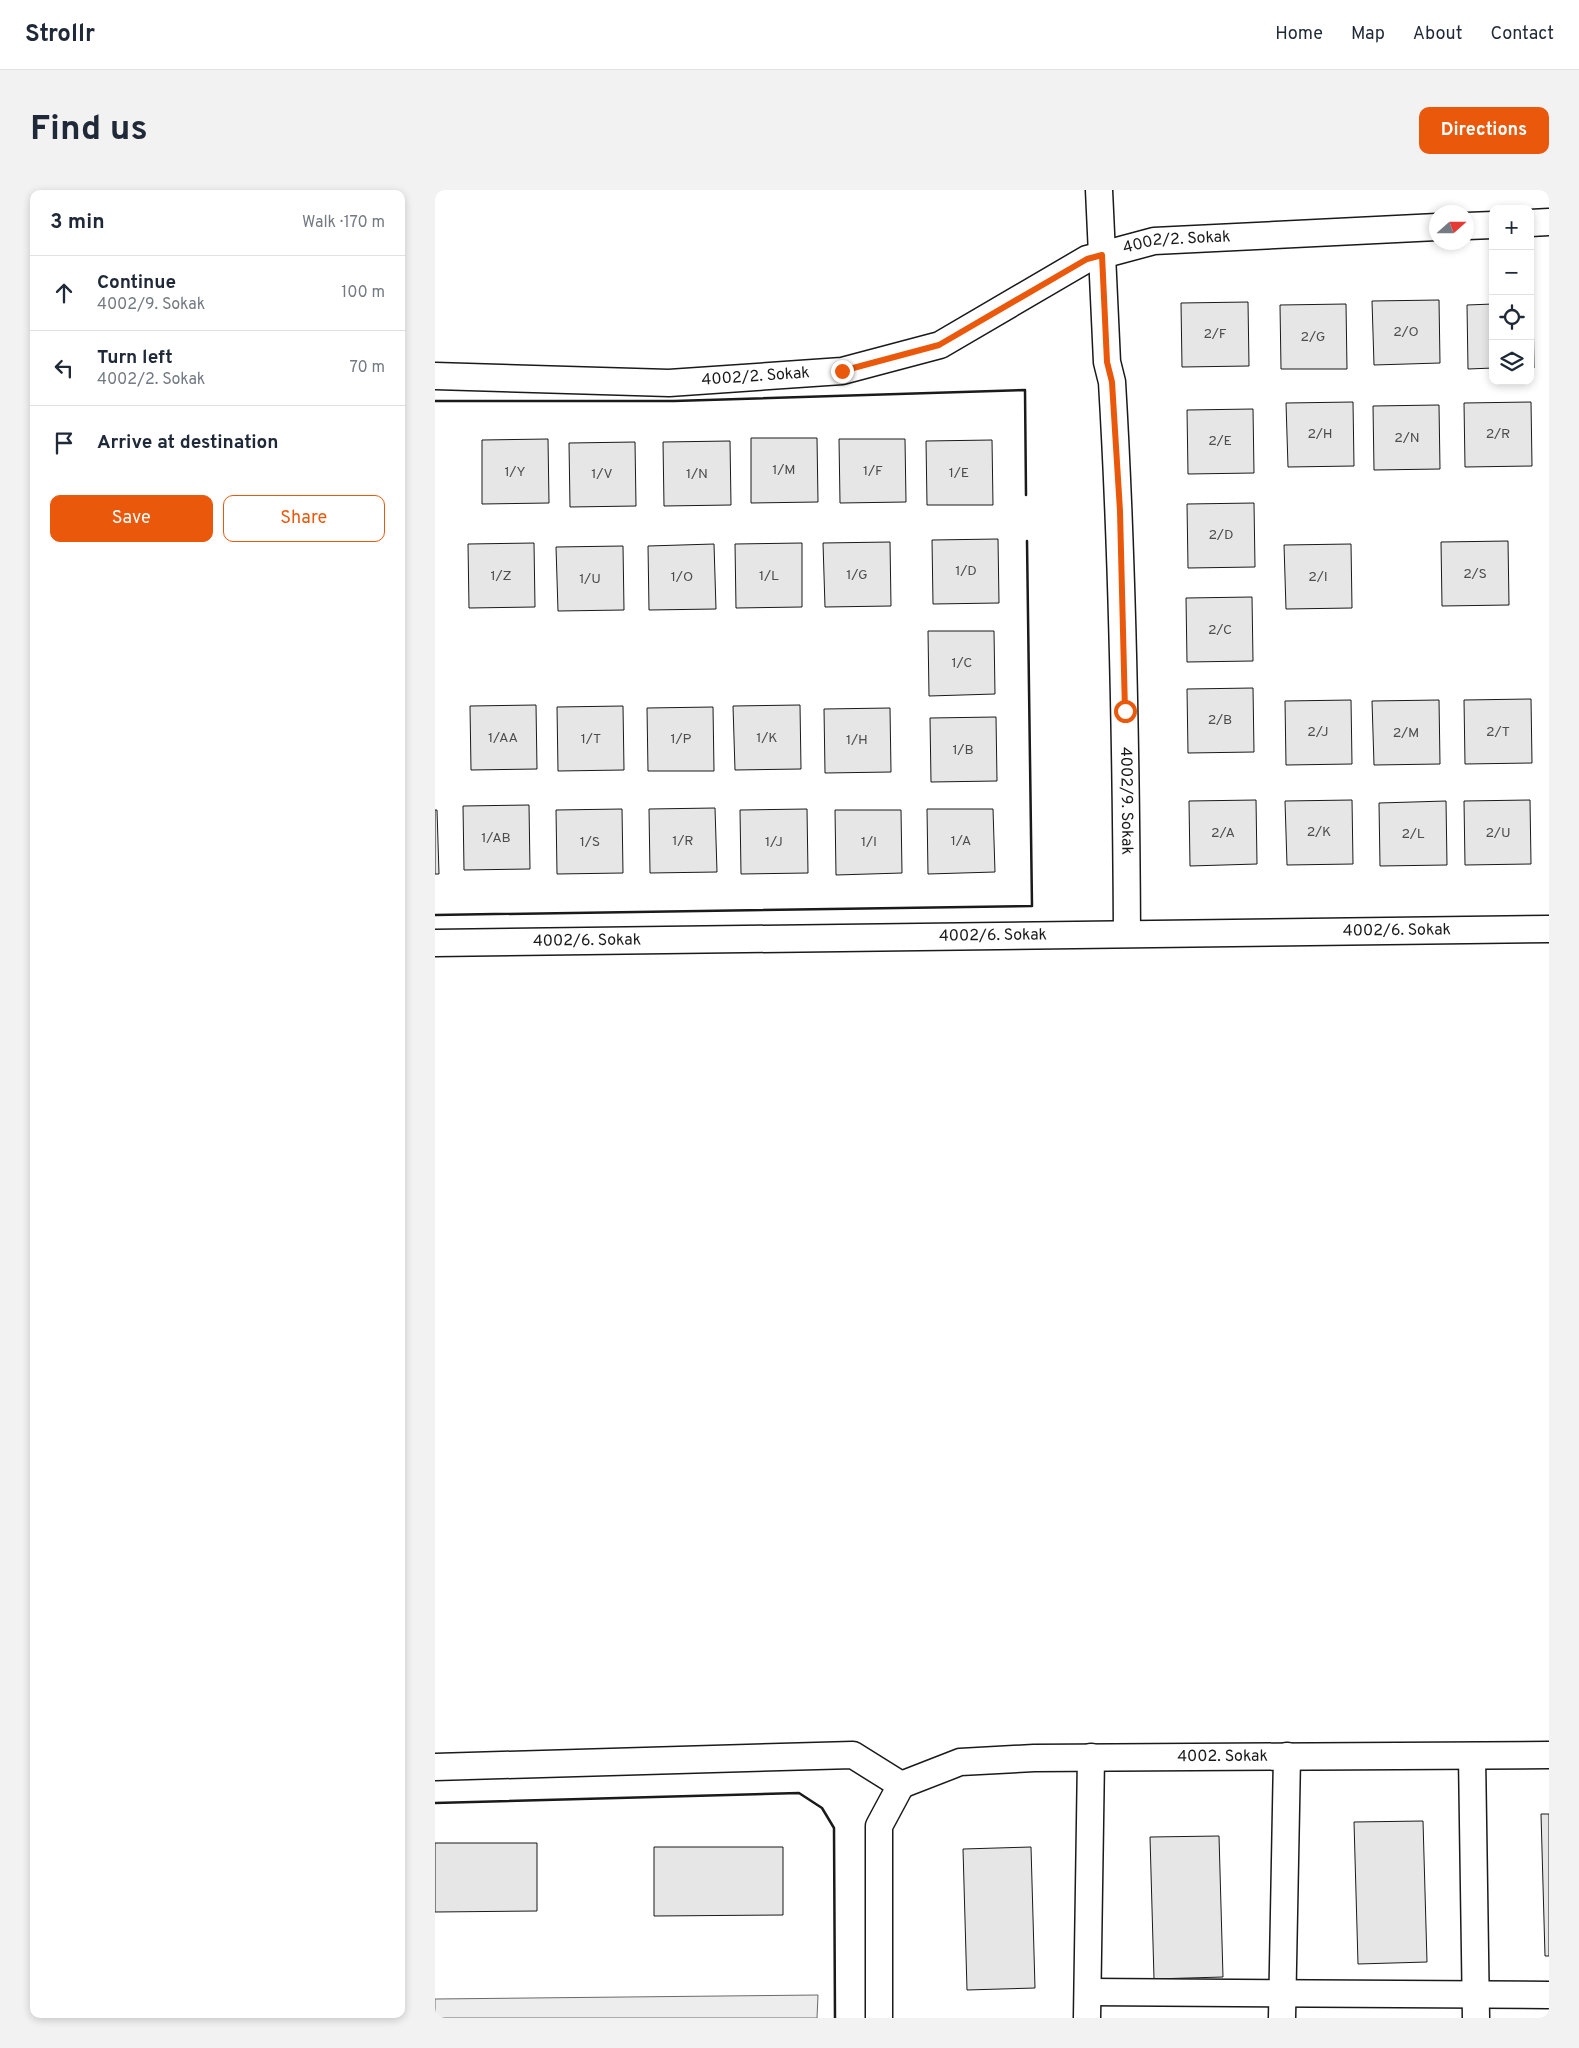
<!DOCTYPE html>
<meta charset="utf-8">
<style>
body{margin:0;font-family:Overpass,sans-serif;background:#f2f2f3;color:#1f2937}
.controls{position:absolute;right:15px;top:15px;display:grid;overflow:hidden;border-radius:10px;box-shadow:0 2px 8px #0003}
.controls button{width:45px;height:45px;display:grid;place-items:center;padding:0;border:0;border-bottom:1px solid #e0e1e3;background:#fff;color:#1f2937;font:25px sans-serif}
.compass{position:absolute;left:994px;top:15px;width:45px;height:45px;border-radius:50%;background:#fff;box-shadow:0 2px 8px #0003;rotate:69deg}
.stop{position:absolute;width:15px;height:15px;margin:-11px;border:4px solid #ea580c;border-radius:50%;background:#fff}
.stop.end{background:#ea580c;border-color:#fff;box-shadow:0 1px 5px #0008}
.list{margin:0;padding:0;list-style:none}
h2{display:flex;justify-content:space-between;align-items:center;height:65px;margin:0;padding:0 20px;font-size:21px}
h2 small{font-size:16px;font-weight:400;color:#747a83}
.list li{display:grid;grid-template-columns:32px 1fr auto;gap:15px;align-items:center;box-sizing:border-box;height:75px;padding:0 20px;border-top:1px solid #e0e1e3}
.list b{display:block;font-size:19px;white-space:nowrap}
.list p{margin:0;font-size:16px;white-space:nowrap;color:#747a83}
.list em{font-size:16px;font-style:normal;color:#747a83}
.actions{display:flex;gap:10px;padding:15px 20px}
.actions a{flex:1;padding:11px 0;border:1px solid #ea580c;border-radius:10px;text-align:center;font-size:18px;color:#ea580c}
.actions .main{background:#ea580c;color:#fff}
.icon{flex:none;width:28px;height:28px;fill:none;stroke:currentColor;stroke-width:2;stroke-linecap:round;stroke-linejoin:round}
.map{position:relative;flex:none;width:1114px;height:1828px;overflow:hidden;border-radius:10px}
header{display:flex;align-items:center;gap:30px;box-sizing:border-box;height:70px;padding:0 25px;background:#fff;border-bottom:1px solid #e0e1e3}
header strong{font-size:24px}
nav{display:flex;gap:28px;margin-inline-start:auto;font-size:18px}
.intro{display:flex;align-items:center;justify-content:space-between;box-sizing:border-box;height:120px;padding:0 30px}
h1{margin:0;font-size:35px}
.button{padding:12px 22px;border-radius:10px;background:#ea580c;color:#fff;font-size:18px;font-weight:700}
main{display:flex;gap:30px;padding:0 30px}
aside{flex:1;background:#fff;border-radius:10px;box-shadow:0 2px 8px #0003}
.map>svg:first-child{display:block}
.built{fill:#ededed;stroke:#6a6a6a}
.building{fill:#e6e6e6;stroke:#1a1a1a}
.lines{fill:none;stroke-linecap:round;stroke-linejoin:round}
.minor-casing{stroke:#1a1a1a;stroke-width:29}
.minor{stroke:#fff;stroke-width:26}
.wall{stroke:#1a1a1a;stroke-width:2.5}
.route{stroke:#ea580c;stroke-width:6}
.labels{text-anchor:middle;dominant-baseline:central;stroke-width:4;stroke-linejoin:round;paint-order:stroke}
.number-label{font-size:14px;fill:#4d4d4d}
.street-label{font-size:16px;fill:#1a1a1a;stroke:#fff}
</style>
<header>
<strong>Strollr</strong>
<nav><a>Home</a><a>Map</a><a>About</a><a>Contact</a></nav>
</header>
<div class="intro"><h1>Find us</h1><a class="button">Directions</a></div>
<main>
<aside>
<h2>3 min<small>Walk · 170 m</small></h2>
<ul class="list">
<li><svg class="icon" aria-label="ahead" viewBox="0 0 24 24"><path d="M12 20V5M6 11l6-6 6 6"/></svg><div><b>Continue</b><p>4002/9. Sokak</p></div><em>100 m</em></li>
<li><svg class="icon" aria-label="left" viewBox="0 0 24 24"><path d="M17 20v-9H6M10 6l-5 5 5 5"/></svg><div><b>Turn left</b><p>4002/2. Sokak</p></div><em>70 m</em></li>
<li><svg class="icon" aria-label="arrive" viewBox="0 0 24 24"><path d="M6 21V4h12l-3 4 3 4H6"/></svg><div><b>Arrive at destination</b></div></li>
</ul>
<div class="actions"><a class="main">Save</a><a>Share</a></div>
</aside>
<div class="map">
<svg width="1114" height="1828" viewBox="0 0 1114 1828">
<rect width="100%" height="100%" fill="#fff"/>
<path class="built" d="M383,1805L382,1828H0V1809Z"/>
<g class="building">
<path d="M1004,110L1005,173L939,175L937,111Z"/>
<path d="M813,112L814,176L747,177L746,113Z"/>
<path d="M911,114L912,179H846L845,115Z"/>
<path d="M1058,114V178L1033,179L1032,115Z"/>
<path d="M1095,114H1098L1099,178H1095Z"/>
<path d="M918,212L919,276L853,277L851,213Z"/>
<path d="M1096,212L1097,276L1030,277L1029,213Z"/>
<path d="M1004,215L1005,279L939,280L938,216Z"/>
<path d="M818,219L819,283L753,284L752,220Z"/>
<path d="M316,248H382L383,312L316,313Z"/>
<path d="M113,249L114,313L47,314V250Z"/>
<path d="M404,249H470L471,312L405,313Z"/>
<path d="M557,250L558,315H492L491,251Z"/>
<path d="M295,251L296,315L229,316L228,252Z"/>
<path d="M200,252L201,316L135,317L134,253Z"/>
<path d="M819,313L820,377L753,378L752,314Z"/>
<path d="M563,349L564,413L498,414L497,350Z"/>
<path d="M1073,351L1074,415L1007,416L1006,352Z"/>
<path d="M455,352L456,416L390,417L388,353Z"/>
<path d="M99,353L100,417L34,418L33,354Z"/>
<path d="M367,353V417L301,418L300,354Z"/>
<path d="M279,354L281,419L214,420L213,356Z"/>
<path d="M916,354L917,418L851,419L849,355Z"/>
<path d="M188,356L189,420L123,421L121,357Z"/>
<path d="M817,407L818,471L752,472L751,408Z"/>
<path d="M493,441H559L560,504L494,506Z"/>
<path d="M818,498L819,562L753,563L752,499Z"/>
<path d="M1096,509L1097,573L1030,574L1029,510Z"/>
<path d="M916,510L917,574L851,575L850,511Z"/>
<path d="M1004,510L1005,574L939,575L937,511Z"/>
<path d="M101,515L102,579L36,580L35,516Z"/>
<path d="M365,515L366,579L300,580L298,516Z"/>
<path d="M188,516L189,580L123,581L122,517Z"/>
<path d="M278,517L279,581H213L212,518Z"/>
<path d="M455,518L456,582L390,583L389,519Z"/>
<path d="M561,527L562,591L496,592L495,528Z"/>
<path d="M821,610L822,674L755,676L754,611Z"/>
<path d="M917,610L918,674L852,675L850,611Z"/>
<path d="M1095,610L1096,674L1030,675L1029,611Z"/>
<path d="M1011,611L1012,675L945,676L944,613Z"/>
<path d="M94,615L95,679L29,680L28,616Z"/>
<path d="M280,618L282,682L215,683L214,619Z"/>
<path d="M187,619L188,683L122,684L121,620Z"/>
<path d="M372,619L373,683L306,684L305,620Z"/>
<path d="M492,619H558L560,682L493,684Z"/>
<path d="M0,620H2L4,684H0Z"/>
<path d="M400,620H466L467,683L401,685Z"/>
<path d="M1106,1624H1114V1766H1110Z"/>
<path d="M988,1631L992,1772L923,1774L919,1632Z"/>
<path d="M784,1646L788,1787L719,1789L715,1647Z"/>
<path d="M0,1653H102V1721L0,1722Z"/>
<path d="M219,1657H348V1725L219,1726Z"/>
<path d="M596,1657L600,1798L532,1800L528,1659Z"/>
</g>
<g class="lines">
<defs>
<g id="minor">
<path id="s1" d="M664,0L672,172L677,192C688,376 691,559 692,743"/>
<path d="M1095,33L1114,32"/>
<path d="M1032,36L1058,35"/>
<path id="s2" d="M0,186L234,193L407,181L505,155L652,69L719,51L1002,37"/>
<path id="s3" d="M0,753L1114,739"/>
<path d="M1037,1566L1041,1828"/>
<path d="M0,1577L418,1565L466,1595"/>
<path id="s4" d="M466,1595L525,1572L599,1568L1114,1565"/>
<path d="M653,1802L1114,1805"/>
<path d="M444,1828V1636L466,1595"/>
<path d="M652,1828L656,1567"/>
<path d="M847,1828L852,1566"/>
</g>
</defs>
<use href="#minor" class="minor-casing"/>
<use href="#minor" class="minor"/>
<g class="wall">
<path d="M0,211H239L590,200L591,305"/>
<path d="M0,725L597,716L592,351"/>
<path d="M0,1613L364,1603L387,1618L399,1638L400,1828"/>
</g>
</g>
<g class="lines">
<path class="route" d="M407,181L504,155L652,69L667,65L672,172L677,192L685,321L690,521"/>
</g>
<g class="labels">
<g class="number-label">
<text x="971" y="142">2/O</text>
<text x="780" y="144">2/F</text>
<text x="878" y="147">2/G</text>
<text x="885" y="244">2/H</text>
<text x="1063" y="244">2/R</text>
<text x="972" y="248">2/N</text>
<text x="785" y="251">2/E</text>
<text x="349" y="280">1/M</text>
<text x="438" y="281">1/F</text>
<text x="80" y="282">1/Y</text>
<text x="524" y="283">1/E</text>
<text x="167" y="284">1/V</text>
<text x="262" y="284">1/N</text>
<text x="786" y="345">2/D</text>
<text x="531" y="381">1/D</text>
<text x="1040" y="384">2/S</text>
<text x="422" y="385">1/G</text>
<text x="66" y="386">1/Z</text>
<text x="334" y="386">1/L</text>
<text x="247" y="387">1/O</text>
<text x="883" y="387">2/I</text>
<text x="155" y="389">1/U</text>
<text x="785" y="440">2/C</text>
<text x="527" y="473">1/C</text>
<text x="785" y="530">2/B</text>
<text x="883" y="542">2/J</text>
<text x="1063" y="542">2/T</text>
<text x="971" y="543">2/M</text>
<text x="68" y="548">1/AA</text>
<text x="332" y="548">1/K</text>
<text x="156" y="549">1/T</text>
<text x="246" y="549">1/P</text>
<text x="422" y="550">1/H</text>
<text x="528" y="560">1/B</text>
<text x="884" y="642">2/K</text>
<text x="788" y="643">2/A</text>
<text x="1063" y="643">2/U</text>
<text x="978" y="644">2/L</text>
<text x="61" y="648">1/AB</text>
<text x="248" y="651">1/R</text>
<text x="526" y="651">1/A</text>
<text x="155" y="652">1/S</text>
<text x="339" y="652">1/J</text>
<text x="434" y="652">1/I</text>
</g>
<g class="street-label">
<text stroke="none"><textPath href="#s2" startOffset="771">4002/2. Sokak</textPath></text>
<text stroke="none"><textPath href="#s2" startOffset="321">4002/2. Sokak</textPath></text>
<text stroke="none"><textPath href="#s1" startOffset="612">4002/9. Sokak</textPath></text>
<text stroke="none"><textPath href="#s3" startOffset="962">4002/6. Sokak</textPath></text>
<text stroke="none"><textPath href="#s3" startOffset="558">4002/6. Sokak</textPath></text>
<text stroke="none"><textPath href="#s3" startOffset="152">4002/6. Sokak</textPath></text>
<text stroke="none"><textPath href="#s4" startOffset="326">4002. Sokak</textPath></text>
</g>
</g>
</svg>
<div class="controls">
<button>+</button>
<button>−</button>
<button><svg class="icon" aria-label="locate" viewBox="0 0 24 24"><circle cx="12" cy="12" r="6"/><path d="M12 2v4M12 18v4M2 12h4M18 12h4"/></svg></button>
<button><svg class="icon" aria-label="layers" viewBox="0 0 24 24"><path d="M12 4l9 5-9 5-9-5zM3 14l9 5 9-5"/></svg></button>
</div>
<svg class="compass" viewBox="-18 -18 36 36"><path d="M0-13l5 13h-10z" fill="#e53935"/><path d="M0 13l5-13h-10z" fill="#747a83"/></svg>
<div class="stop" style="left:690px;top:521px"></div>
<div class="stop end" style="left:407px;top:181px"></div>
</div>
</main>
